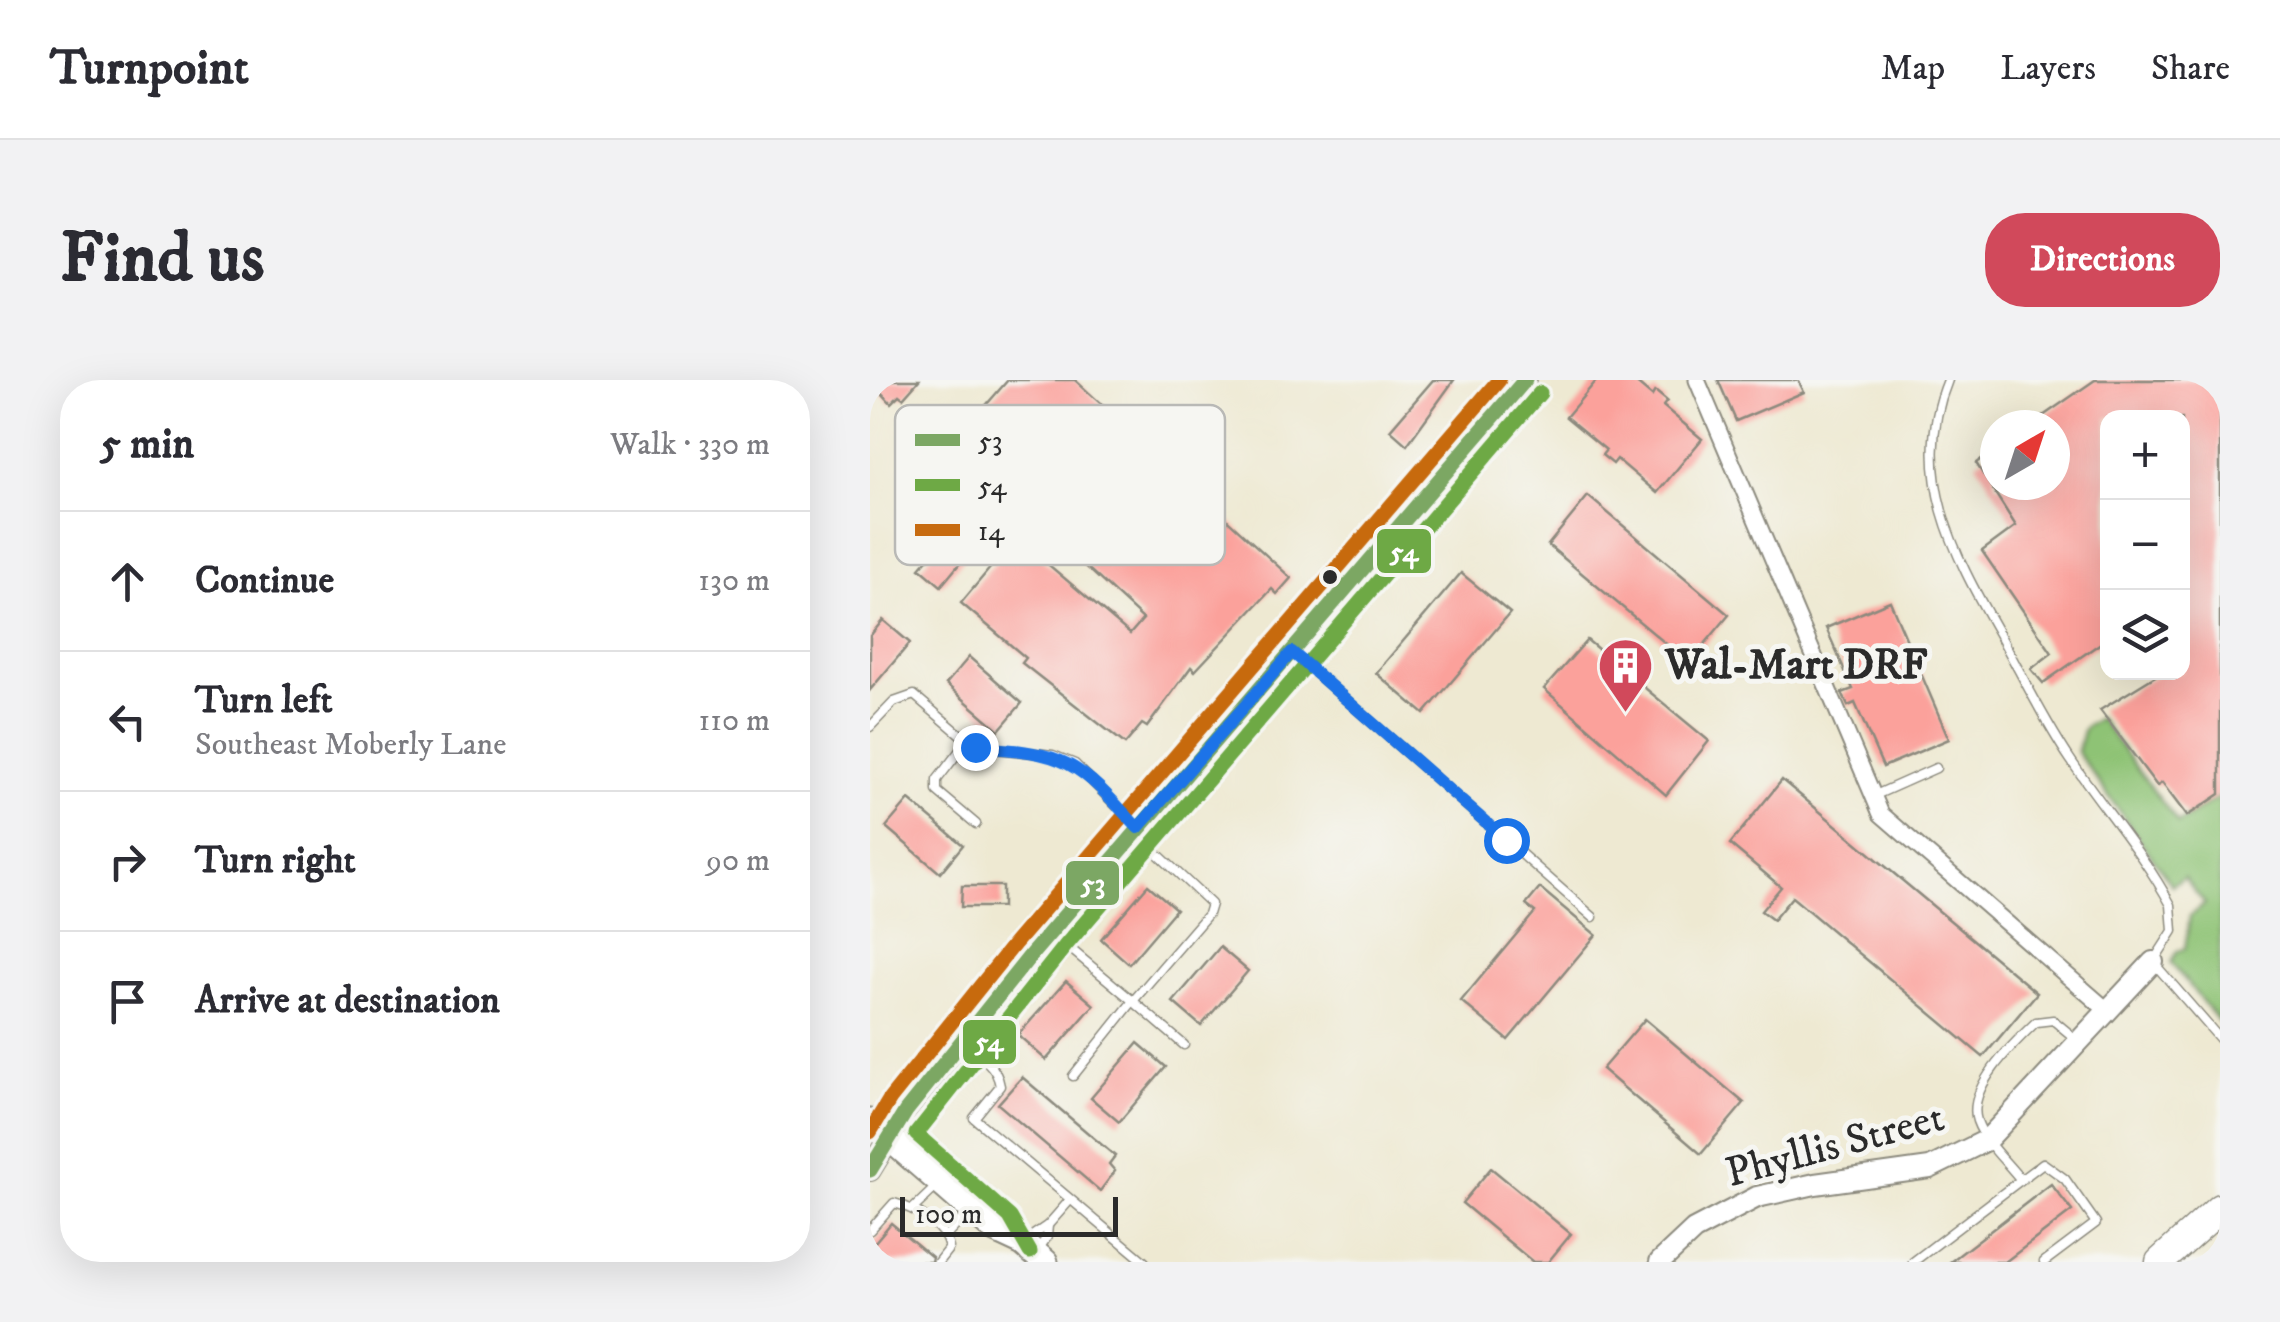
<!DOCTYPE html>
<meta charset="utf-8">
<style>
body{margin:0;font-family:"IM FELL DW Pica",serif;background:#f2f2f3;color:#2b2b33}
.controls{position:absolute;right:30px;top:30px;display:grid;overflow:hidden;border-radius:20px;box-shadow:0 10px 40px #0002}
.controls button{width:90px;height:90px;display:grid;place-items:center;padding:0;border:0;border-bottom:2px solid #e1e1e2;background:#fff;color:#2b2b33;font:50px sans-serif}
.compass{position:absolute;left:1110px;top:30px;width:90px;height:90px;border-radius:50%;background:#fff;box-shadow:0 10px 40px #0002;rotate:39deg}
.scale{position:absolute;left:30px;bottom:25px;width:218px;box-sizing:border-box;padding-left:10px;border:5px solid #2b2b2b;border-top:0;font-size:28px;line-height:35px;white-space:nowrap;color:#2b2b2b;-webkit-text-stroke:8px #f6f6f2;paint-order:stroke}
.stop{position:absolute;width:30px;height:30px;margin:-22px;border:8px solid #1a73e8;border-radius:50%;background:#fff}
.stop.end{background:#1a73e8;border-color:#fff;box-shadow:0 2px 10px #0008}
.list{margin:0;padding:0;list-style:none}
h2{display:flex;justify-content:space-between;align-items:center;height:130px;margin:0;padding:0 40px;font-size:42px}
h2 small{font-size:32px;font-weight:400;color:#7c7c81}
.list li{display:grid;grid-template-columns:65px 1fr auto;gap:30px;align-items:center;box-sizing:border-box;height:140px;padding:0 40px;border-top:2px solid #e1e1e2}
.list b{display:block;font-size:38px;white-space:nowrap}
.list p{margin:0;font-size:32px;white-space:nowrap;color:#7c7c81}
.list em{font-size:32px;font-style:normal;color:#7c7c81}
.icon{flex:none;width:55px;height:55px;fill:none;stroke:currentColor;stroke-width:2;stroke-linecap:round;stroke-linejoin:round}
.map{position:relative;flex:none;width:1350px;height:882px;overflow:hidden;border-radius:40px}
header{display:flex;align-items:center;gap:60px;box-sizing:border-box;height:140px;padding:0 50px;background:#fff;border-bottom:2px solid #e1e1e2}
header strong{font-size:48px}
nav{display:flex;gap:55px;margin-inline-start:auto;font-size:35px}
.intro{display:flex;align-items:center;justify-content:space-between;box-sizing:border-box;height:240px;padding:0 60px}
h1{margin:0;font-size:70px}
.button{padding:25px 45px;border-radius:40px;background:#d1495b;color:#fff;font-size:35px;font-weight:700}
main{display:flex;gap:60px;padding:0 60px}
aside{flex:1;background:#fff;border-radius:40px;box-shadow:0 10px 40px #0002}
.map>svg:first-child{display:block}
.green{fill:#8ec375;stroke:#5c7750;stroke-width:2.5}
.building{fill:#fba19b}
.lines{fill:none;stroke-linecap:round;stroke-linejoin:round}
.service-casing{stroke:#8c8a7e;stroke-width:11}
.minor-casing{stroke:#8c8a7e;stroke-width:19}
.tertiary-casing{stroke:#8c8a7e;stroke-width:24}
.primary-casing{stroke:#8c8a7e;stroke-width:29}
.motorway-casing{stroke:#8c8a7e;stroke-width:31}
.service{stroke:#fff;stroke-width:8}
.minor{stroke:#fff;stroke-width:15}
.tertiary{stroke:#fff;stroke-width:20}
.primary{stroke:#fff;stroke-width:25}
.motorway{stroke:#fff;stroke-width:28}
.bus-1-casing{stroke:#f6f6f2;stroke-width:22}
.bus-2-casing{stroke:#f6f6f2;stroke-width:22}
.bus-3-casing{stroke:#f6f6f2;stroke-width:22}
.bus-1{stroke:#7ca764;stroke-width:15}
.bus-2{stroke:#6ea945;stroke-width:15}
.bus-3{stroke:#c76b11;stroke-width:15}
.route{stroke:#1a73e8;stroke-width:12}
.bus-dot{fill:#2b2b2b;stroke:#f6f6f2;stroke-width:4}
.labels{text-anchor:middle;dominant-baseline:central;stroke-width:10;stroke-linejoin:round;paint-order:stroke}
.poi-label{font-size:42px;font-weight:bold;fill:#2b2b2b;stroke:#f6f6f2;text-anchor:start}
.street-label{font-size:42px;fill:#2b2b2b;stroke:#f6f6f2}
.key{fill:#f6f6f2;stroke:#b9b9b6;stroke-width:2.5}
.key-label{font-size:28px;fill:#2b2b2b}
.line-badge{stroke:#f6f6f2;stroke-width:4}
.badge-label{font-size:28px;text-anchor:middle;font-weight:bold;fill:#fff}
</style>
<header>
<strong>Turnpoint</strong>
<nav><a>Map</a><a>Layers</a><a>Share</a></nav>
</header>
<div class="intro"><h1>Find us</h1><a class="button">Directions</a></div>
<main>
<aside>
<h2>5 min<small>Walk · 330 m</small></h2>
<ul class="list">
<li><svg class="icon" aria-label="ahead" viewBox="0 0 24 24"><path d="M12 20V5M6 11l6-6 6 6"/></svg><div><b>Continue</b></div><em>130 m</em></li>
<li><svg class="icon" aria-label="left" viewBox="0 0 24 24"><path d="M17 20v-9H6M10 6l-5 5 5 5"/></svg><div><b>Turn left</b><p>Southeast Moberly Lane</p></div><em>110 m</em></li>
<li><svg class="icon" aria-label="right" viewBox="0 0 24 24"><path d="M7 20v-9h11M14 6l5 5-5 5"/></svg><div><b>Turn right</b></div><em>90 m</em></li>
<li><svg class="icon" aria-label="arrive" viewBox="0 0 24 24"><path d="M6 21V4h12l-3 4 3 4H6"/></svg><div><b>Arrive at destination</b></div></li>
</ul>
</aside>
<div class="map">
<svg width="1350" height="882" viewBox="0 0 1350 882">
<rect width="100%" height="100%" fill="#f6f6f2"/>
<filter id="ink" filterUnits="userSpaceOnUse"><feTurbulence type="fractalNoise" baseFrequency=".01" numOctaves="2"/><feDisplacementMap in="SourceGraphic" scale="20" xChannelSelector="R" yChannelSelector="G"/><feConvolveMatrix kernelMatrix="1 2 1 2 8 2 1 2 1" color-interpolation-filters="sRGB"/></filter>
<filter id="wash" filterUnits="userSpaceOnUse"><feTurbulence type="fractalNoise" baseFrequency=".0048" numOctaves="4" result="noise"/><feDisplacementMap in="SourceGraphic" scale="40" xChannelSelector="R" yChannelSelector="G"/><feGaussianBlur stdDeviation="2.25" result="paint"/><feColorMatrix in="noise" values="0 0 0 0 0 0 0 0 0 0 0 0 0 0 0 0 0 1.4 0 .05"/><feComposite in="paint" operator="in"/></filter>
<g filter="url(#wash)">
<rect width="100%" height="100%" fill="#eee9d2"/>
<path class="green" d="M1229,338L1308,443L1350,417V643L1301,583L1306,573L1315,568L1320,536L1335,524L1314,497L1302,505L1207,372L1214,348Z"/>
<g id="blocks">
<g class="building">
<path d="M0,0H49L33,18L29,15L21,23Z"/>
<path d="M138,0H205L421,198L407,214L402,209L325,291L321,287L277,347L272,344L255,364L152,283L156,278L91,223L146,157L260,254L273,239L145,121L92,78L89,82L76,71Z"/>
<path d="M563,0H584L537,65L520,50Z"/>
<path d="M727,0H763L782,16L785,11L797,21L793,26L832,59L787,113L747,79L743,84L732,75L736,70L696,37Z"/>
<path d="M848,0H928L934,12L866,41Z"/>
<path d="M1225,0H1346L1350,6V414L1317,436L1292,403L1287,406L1230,330L1292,292H1312V38H1238V258L1173,303L1161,289L1182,273L1112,171L1146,146L1106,83L1125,69V105H1185V45H1160Z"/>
<path d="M718,116L859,235L819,283L678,165Z"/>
<path d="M106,123L126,140L71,206L50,188Z"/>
<path d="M591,193L640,233L554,334L506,293Z"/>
<path d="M1020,221L1079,359L1013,387L985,323L978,326L972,313L983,309L956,248Z"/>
<path d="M13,240L40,263L0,310V256Z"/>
<path d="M717,260L839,361L796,415L674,309Z"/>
<path d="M99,277L152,323L129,350L76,304Z"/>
<path d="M912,400L1167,613L1113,677L922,517L903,540L891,531L911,507L860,464Z"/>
<path d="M39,420L93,465L70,493L16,447Z"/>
<path d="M278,505L306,529L259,584L231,559Z"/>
<path d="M92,506H132V527H91Z"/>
<path d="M670,508L726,555L638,660L591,621L665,532L656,525Z"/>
<path d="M350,567L378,591L331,646L303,622Z"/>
<path d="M196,601L224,625L176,680L148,655Z"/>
<path d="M775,639L874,723L831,774L732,689Z"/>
<path d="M268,663L296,687L249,742L221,718Z"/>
<path d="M152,697L245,776L239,784L245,791L230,811L128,724Z"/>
<path d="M621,788L701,854L678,882H663L592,823Z"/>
<path d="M1181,804L1202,831L1135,882H1080Z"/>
<path d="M21,843L62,877L61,882H0V868Z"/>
</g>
</g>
</g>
<g filter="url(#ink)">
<use href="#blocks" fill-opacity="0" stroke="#8c8a7e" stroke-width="2.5"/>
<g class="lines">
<defs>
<g id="service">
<path d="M1078,0C1040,92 1083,173 1128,252C1152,295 1173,339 1200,379C1233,428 1273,473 1301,525L1303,551L1283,582L1350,659"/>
<path d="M422,272L723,537"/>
<path d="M0,347L24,322L44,315L105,367L183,375L205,384L268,448L275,462L341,524L338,534L263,621L184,555"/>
<path d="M97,361L67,400V411L106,444"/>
<path d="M1001,417L1066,388"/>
<path d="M91,666C111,677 126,683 130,706L104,738L275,882"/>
<path d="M203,696L263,621L314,665"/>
<path d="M1150,799C1135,780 1115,763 1107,741C1096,708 1144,663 1166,642L1183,640L1206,659"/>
<path d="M44,828L66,807"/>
<path d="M0,850L24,823C46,829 74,844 79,868L68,882"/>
<path d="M76,856L97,834"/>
<path d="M156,860L178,845L200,820"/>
<path d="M168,870L177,857L178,845"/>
<path d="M1043,882L1173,783L1195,799L1226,843L1174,882"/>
</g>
<path id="minor" d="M827,0L1011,434L1238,631"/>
<g id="tertiary">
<path d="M0,790L36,731L160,576L655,0"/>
<path d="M790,882L824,850L887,817L945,804L1060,788L1117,760L1283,582"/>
</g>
<path id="primary" d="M0,741L125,850L153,863L175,882"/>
<path id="motorway" d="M1290,882L1350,828"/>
</defs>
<use href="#service" class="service-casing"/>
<use href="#minor" class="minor-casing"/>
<use href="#tertiary" class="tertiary-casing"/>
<use href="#primary" class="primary-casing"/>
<use href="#motorway" class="motorway-casing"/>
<use href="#service" class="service"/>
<use href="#minor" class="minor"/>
<use href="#tertiary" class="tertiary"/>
<use href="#primary" class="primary"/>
<use href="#motorway" class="motorway"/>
<defs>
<path id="bus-1" d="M0,790L36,731L160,576L655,0"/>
<path id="bus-2" d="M160,872L140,837L46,754L196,565L670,13"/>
<path id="bus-3" d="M0,752L20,719L145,563L629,0"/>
</defs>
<use href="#bus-1" class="bus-1-casing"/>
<use href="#bus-2" class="bus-2-casing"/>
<use href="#bus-3" class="bus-3-casing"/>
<use href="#bus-1" class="bus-1"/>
<use href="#bus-2" class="bus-2"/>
<use href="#bus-3" class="bus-3"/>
</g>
</g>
<g class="lines" filter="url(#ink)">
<path class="route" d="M105,367C197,372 207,381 268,448L422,272L636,460"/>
</g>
<defs>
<symbol id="building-pin" viewBox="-11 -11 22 30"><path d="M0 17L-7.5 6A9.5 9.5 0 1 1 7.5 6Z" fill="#d1495b" stroke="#f6f6f2"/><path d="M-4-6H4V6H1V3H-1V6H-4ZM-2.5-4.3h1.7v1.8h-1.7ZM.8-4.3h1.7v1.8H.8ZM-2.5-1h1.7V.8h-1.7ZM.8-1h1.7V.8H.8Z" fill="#fff"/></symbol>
</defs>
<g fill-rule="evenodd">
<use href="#building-pin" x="724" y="254" width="63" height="86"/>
</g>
<circle class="bus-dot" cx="460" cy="197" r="9"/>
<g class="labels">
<g class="poi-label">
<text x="795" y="286">Wal-Mart DRF</text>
</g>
<g class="street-label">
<text transform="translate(965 766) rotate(-15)">Phyllis Street</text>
</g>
</g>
<rect x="25" y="25" width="330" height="160" rx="15" class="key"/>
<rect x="45" y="54" width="45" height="12" fill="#7ca764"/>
<rect x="45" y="99" width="45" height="12" fill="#6ea945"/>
<rect x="45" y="144" width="45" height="12" fill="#c76b11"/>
<g class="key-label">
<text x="108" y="70">53</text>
<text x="108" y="115">54</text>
<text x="108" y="160">14</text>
</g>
<g class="line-badge">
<rect x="505" y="147" width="58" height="48" rx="10" fill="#6ea945"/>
<rect x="194" y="479" width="57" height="48" rx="10" fill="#7ca764"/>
<rect x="91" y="638" width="57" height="48" rx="10" fill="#6ea945"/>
</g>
<g class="badge-label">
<text x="534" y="181">54</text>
<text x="223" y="513">53</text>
<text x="119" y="671">54</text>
</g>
</svg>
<div class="controls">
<button>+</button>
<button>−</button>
<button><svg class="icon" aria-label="layers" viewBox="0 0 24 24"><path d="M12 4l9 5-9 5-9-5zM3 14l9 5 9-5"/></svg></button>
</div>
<svg class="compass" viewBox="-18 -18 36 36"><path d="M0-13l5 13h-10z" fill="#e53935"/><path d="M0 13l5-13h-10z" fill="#7c7c81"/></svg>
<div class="scale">100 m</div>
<div class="stop" style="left:636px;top:460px"></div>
<div class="stop end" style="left:105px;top:367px"></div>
</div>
</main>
